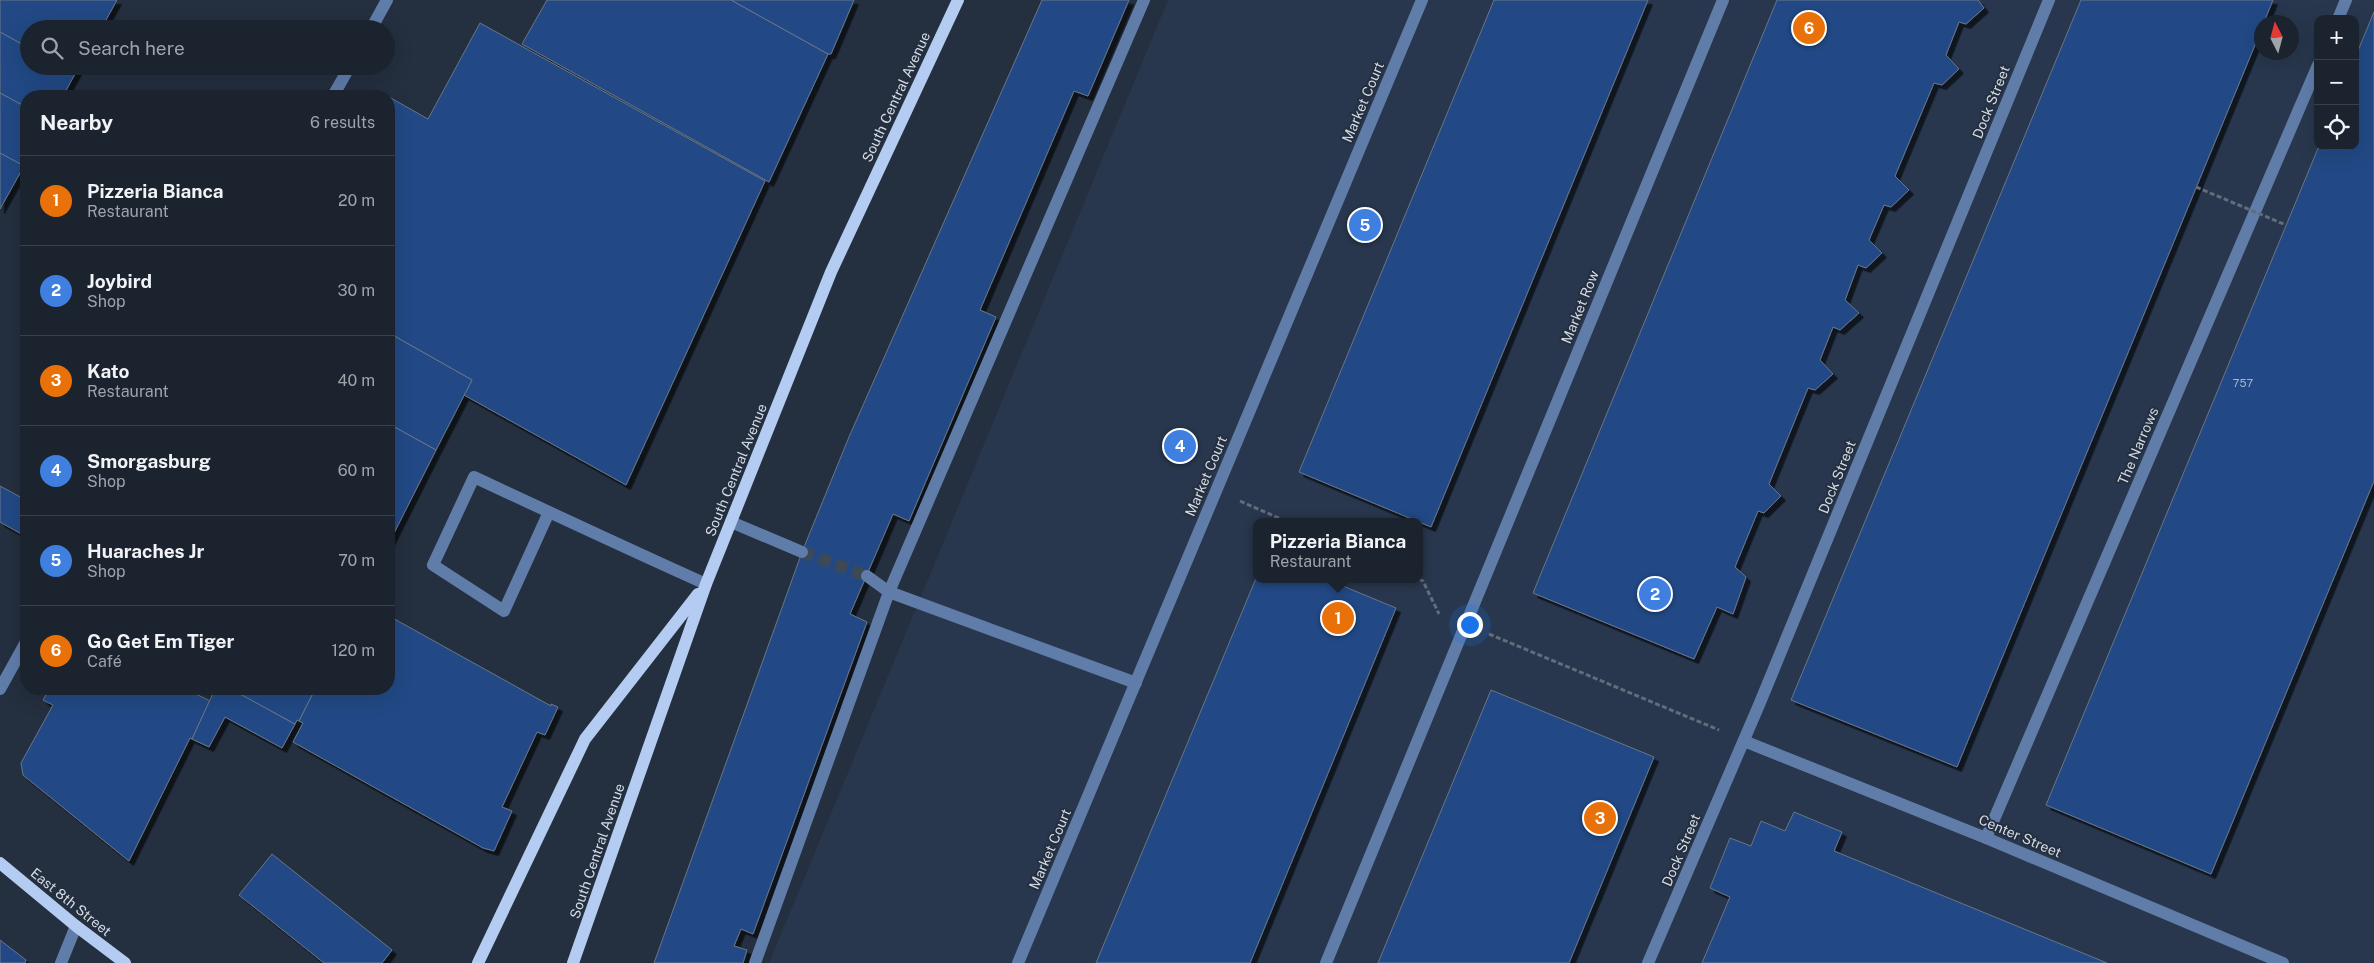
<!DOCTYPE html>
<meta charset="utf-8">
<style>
body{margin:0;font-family:"Public Sans",sans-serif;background:#242b37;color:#f1f3f6}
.controls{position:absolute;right:15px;top:15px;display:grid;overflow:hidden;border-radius:10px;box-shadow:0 5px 20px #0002}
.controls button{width:45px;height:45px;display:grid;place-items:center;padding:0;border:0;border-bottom:1px solid #39404b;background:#1b232f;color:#f1f3f6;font:25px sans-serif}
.compass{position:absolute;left:2254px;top:15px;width:45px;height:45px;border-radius:50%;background:#1b232f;box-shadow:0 5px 20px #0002;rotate:354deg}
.you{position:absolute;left:1469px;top:624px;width:18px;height:18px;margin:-12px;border:4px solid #fff;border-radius:50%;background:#1a73e8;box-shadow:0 0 0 8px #1a73e833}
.badge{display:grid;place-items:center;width:32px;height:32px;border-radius:50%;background:#8cb9fc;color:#fff;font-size:16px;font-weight:700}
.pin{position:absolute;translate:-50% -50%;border:2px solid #fff;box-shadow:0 1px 5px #0006}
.popup{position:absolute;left:1253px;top:518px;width:170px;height:65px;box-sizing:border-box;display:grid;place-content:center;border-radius:10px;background:#1b232f;filter:drop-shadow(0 1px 4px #0005);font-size:16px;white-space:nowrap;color:#a0a4aa}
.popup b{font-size:19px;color:#f1f3f6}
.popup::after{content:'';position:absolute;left:50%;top:100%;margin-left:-10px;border:10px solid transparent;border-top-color:#1b232f}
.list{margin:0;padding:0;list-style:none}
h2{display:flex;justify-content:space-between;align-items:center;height:65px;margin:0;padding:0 20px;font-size:21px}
h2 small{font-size:16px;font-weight:400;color:#a0a4aa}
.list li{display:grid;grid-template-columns:32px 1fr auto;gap:15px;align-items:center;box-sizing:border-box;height:90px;padding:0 20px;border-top:1px solid #39404b}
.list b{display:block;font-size:19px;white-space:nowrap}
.list p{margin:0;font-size:16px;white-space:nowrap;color:#a0a4aa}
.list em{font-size:16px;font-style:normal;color:#a0a4aa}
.icon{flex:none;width:28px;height:28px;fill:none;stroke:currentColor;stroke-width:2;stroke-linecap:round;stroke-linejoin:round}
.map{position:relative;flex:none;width:2374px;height:963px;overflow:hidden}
.search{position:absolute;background:#1b232f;box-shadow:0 5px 20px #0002;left:20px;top:20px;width:375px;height:55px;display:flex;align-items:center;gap:12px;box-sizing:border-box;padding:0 18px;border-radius:28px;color:#a0a4aa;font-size:19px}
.panel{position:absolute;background:#1b232f;box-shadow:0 5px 20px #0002;left:20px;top:90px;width:375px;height:605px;border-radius:20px}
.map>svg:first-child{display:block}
.built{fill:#28374d;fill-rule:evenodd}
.building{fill:#214a85;stroke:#697588;filter:url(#shadow)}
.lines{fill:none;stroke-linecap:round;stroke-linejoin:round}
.minor-tunnel{stroke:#3e4958;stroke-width:12;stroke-dasharray:12 6;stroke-linecap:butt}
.path{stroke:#626c7a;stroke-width:3;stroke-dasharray:5 2.5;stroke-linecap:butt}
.minor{stroke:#607daa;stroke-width:12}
.major{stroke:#b4ccf1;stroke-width:12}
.path-bridge{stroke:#626c7a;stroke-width:3;stroke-dasharray:5 2.5;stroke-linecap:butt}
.labels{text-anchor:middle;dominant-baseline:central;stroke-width:4;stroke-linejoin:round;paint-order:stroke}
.number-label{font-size:11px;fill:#a7b7ce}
.street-label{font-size:14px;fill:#d4dbe6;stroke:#242f3f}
</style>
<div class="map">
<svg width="2374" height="963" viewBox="0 0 2374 963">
<defs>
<filter id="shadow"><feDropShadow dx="4.5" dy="4.5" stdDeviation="0" flood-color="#0009"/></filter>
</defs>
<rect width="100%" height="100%" fill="#242f3f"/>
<path class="built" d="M1168,0H2374V963H769ZM2318,19H2355V146H2318ZM2262,22H2292V52H2262ZM1257,522H1419V579H1257Z"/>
<g class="building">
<path d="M0,0H117L101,29H29V48L0,32Z"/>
<path d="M547,0H731L828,54L769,182L522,44Z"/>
<path d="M731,0H854L831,54H828Z"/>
<path d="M1042,0H1129L1088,96L1074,91L980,310L996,317L909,521L893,514L850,614L867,622L753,934L741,929L734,946L747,950L743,963H654L802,552L849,437Z"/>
<path d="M1494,0H1648L1431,527L1299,472Z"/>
<path d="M1777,0H1978L1984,8L1966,24L1959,22L1946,55L1959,69L1942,85L1934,83L1895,176L1909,190L1891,207L1884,205L1869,240L1882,253L1866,268L1858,265L1845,300L1859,313L1840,330L1833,327L1820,360L1833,374L1815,390L1808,388L1769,484L1781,496L1764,513L1758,511L1735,567L1746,577L1733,614L1717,607L1694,659L1533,593Z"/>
<path d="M2081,0H2273L2264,22H2262V28L1957,767L1791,700Z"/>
<path d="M2374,12V481L2211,874L2046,805L2319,146H2355V58Z"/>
<path d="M480,23L765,181L626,485L464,395L472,380L389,333V97L428,119Z"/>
<path d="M0,32L29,48V66H61L75,74L63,96H26V107L0,93Z"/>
<path d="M61,66H80L75,74Z"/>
<path d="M0,93L26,107V162L24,166L0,153Z"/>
<path d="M0,153L24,166L0,209Z"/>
<path d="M389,333L472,380L436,450L389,424Z"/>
<path d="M389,424L436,450L389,543Z"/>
<path d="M0,486L26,500L25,536L0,522Z"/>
<path d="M1257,576V579H1326L1396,608L1250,963H1096Z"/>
<path d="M389,616L551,706V704L558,707L545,735L537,732L502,807L512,811L494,851L483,848L293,742L303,723L299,721L315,689H389Z"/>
<path d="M49,689H186L210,701L192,739L190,738L129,861L23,775L21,763L53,705L43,700Z"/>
<path d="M215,689H231L295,724L282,748L225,717L209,747L192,739Z"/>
<path d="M231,689H315L299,721L297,720L295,724Z"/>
<path d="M1491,690L1654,757L1569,963H1378Z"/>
<path d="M1794,812L1842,832L1834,851L2107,963H1702L1730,897L1710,888L1730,838L1751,846L1761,821L1785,831Z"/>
<path d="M272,854L392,950L382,963H324L239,895Z"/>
<path d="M0,940L26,960L25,963H0Z"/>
</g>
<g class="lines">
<path class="minor-tunnel" d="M802,552L867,576"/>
<g class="path">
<path d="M1240,501L1288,522"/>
<path d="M1419,579L1423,581L1439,614"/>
<path d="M1489,634L1719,730"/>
</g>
<g class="minor">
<path d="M2338,19L2346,0"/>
<path d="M371,29L387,0"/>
<path d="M333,96L350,66"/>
<path d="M549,512L504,611L433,565L474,477C551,513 628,549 706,584"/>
<path d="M731,522L802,552"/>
<path d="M867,576L889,592L1136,683"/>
<path d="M0,689L26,642"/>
<path d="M1744,741L1986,838L2283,963"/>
<path d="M1986,838L2318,65"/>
<path d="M61,963L76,926"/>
<path d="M755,963L889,592L1144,0"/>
<path d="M1018,963L1422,0"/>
<path d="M1326,963L1723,0"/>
<path d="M1648,963L1759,705L2049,0"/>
</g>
<g class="major">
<path d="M0,863L76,926L125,963"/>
<path d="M478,963L585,739L698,594"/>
<path d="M573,963L706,584L831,272L958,0"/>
</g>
<path class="path-bridge" d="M2196,187L2286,225"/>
</g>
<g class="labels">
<g class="number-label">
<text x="2243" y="383">757</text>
</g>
<g class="street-label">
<text transform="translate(896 97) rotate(-65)">South Central Avenue</text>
<text transform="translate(1363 102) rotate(-67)">Market Court</text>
<text transform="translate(1991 102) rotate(-68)">Dock Street</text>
<text transform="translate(1580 307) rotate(-68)">Market Row</text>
<text transform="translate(2138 446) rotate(-67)">The Narrows</text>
<text transform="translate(736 470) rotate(-68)">South Central Avenue</text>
<text transform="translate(1206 476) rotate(-67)">Market Court</text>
<text transform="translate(1837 477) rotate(-68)">Dock Street</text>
<text transform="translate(2020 836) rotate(23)">Center Street</text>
<text transform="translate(1050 849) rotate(-67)">Market Court</text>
<text transform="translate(1681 850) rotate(-67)">Dock Street</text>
<text transform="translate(597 851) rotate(-71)">South Central Avenue</text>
<text transform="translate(71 902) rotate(39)">East 8th Street</text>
</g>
</g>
</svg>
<div class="controls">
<button>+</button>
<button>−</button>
<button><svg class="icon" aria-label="locate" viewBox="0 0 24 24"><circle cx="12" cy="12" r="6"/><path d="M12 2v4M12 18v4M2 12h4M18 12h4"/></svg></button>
</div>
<svg class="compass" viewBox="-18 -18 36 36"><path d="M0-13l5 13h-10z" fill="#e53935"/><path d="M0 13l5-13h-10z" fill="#a0a4aa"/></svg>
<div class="you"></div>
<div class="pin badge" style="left:1338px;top:618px;background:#e8710a">1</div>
<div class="popup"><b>Pizzeria Bianca</b>Restaurant</div>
<div class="pin badge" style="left:1655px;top:594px;background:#3f7fe0">2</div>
<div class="pin badge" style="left:1600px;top:818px;background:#e8710a">3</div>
<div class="pin badge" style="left:1180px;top:446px;background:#3f7fe0">4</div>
<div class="pin badge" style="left:1365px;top:225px;background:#3f7fe0">5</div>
<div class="pin badge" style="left:1809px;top:28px;background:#e8710a">6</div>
<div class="search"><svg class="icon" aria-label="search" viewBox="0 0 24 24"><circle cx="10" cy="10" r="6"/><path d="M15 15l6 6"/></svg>Search here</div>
<section class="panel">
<h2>Nearby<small>6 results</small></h2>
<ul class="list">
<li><span class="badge" style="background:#e8710a">1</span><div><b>Pizzeria Bianca</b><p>Restaurant</p></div><em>20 m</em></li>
<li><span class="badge" style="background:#3f7fe0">2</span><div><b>Joybird</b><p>Shop</p></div><em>30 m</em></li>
<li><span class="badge" style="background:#e8710a">3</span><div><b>Kato</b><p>Restaurant</p></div><em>40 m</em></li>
<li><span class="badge" style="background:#3f7fe0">4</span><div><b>Smorgasburg</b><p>Shop</p></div><em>60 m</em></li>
<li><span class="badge" style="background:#3f7fe0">5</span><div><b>Huaraches Jr</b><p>Shop</p></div><em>70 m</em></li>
<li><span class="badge" style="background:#e8710a">6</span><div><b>Go Get Em Tiger</b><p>Café</p></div><em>120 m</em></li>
</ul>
</section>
</div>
